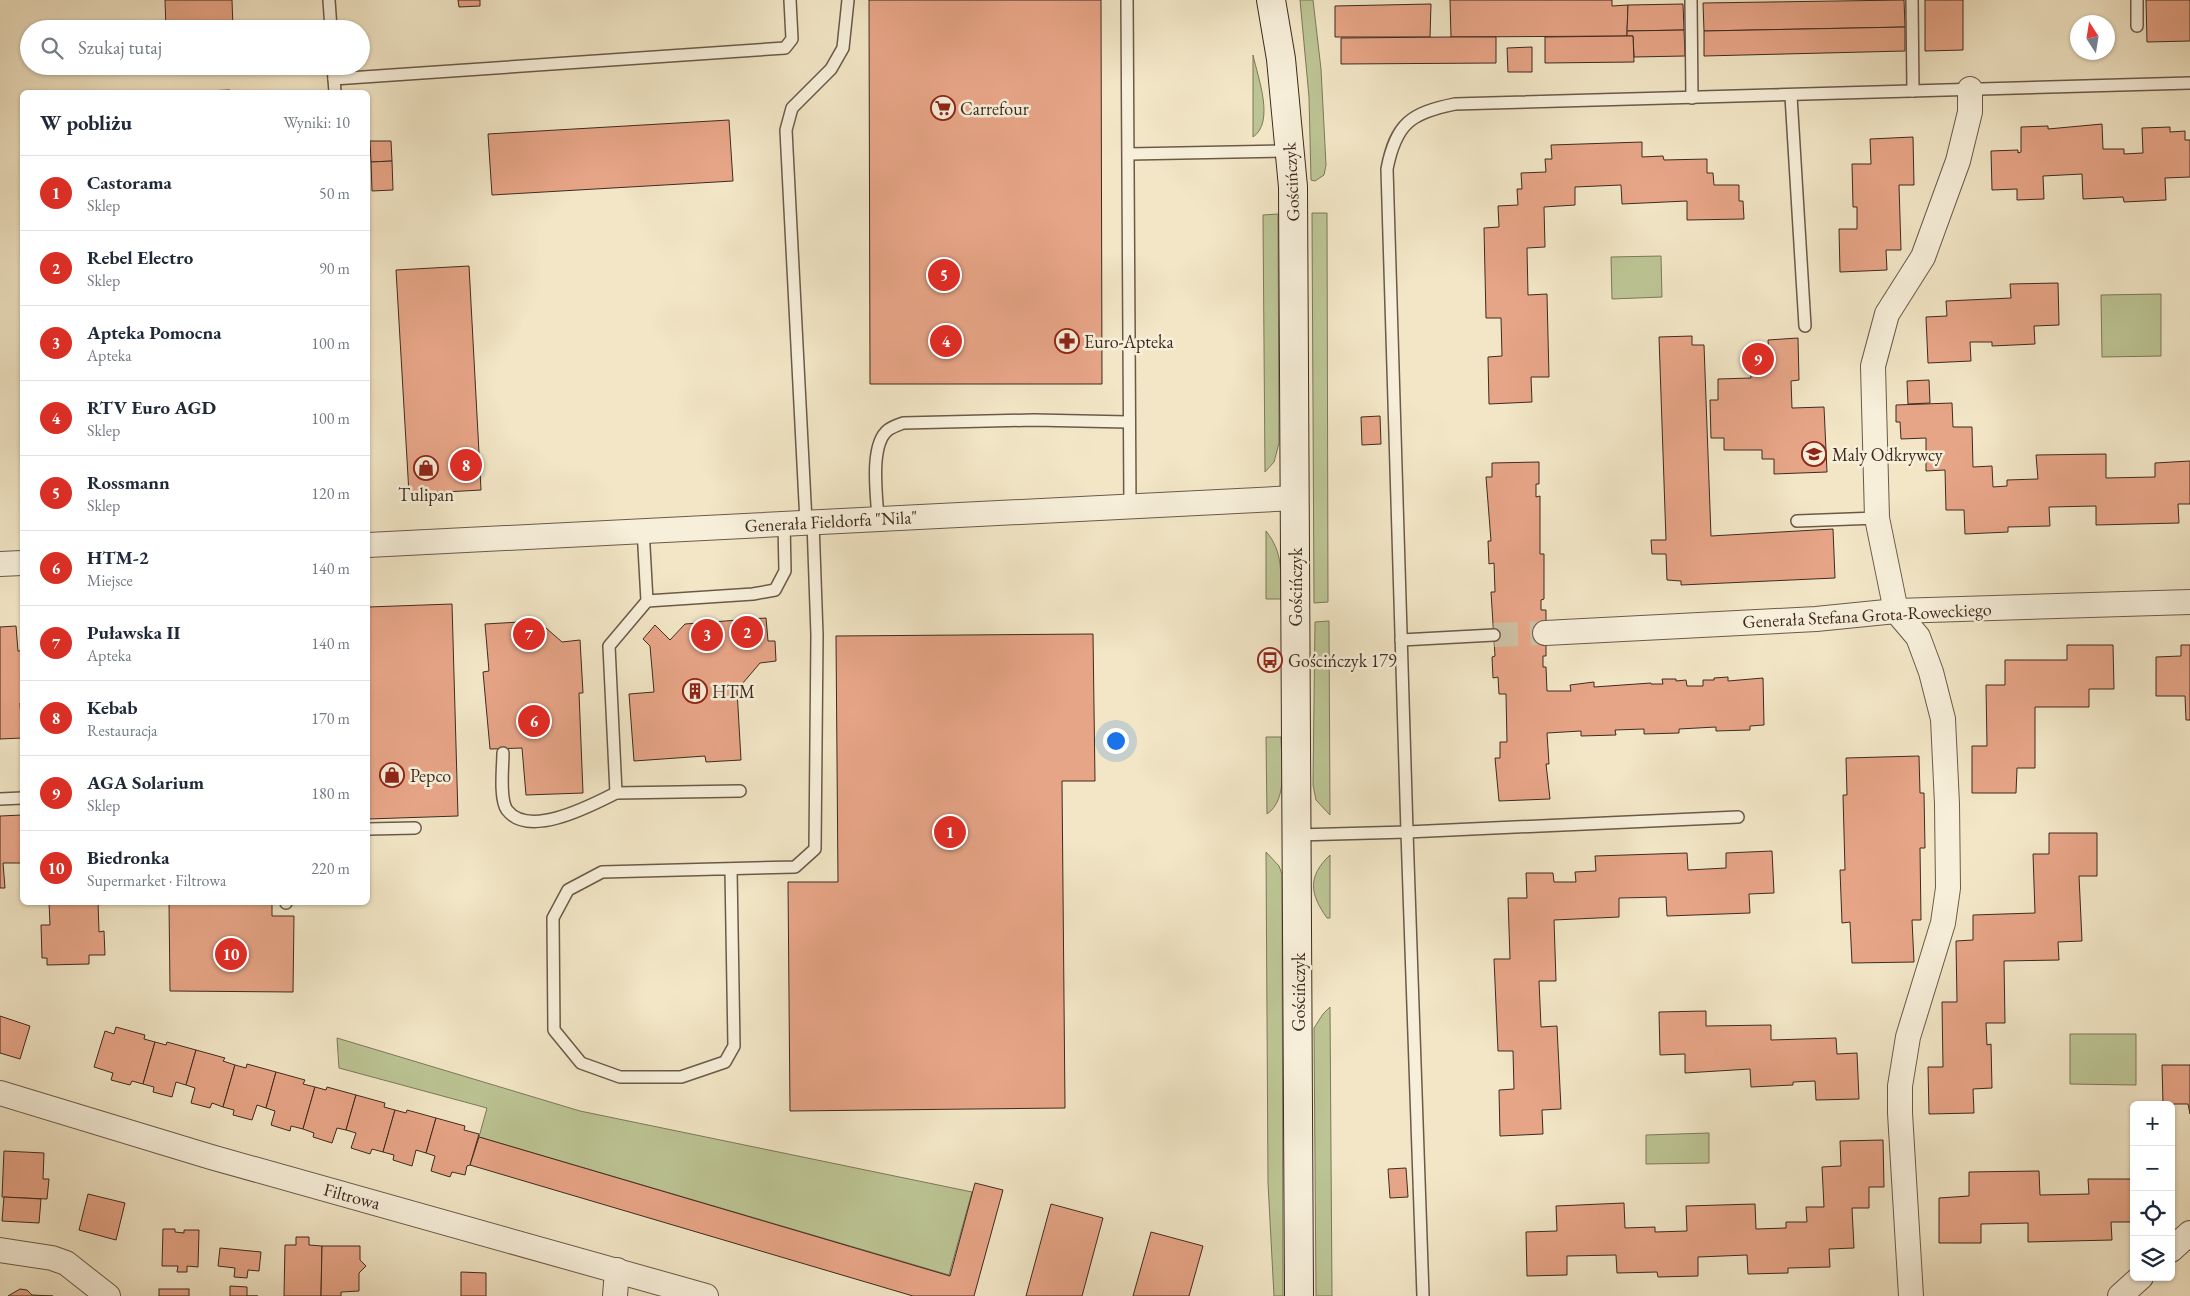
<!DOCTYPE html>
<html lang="pl">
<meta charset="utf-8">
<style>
body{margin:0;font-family:"EB Garamond",serif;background:#f2f2f3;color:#1f2937}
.controls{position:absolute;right:15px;bottom:15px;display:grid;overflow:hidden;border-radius:8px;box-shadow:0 1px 4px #0004}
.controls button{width:45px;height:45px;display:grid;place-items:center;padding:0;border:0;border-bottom:1px solid #e0e1e3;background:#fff;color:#1f2937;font:25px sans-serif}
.compass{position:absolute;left:2070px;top:15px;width:45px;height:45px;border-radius:50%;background:#fff;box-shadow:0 1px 4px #0004;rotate:348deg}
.you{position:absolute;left:1115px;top:740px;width:18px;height:18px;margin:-12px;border:4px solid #fff;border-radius:50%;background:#1a73e8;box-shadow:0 0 0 8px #1a73e833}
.badge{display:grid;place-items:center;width:32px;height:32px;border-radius:50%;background:#d93025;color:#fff;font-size:16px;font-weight:700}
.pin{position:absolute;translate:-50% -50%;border:2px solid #fff;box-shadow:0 1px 5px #0006}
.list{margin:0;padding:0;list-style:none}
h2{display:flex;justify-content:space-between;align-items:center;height:65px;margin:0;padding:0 20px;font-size:21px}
h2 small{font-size:16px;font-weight:400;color:#747a83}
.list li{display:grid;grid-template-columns:32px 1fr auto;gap:15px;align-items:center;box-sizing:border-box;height:75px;padding:0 20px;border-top:1px solid #e0e1e3}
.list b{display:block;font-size:19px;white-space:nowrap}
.list p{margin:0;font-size:16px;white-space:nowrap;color:#747a83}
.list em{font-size:16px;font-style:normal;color:#747a83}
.icon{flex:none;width:28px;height:28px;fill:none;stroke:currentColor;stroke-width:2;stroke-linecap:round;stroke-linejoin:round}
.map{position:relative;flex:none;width:2190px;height:1296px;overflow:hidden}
.search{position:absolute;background:#fff;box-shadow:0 1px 4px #0004;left:20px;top:20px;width:350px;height:55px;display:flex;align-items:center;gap:12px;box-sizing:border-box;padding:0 18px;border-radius:28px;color:#747a83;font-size:19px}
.panel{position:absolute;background:#fff;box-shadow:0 1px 4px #0004;left:20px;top:90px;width:350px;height:815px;border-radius:8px}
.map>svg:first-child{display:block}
.green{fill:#bcc494;stroke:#7d785a}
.building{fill:#e7a587;stroke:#3e2b1f}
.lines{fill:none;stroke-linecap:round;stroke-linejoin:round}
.street-tunnel{stroke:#cec1a5;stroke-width:24;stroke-dasharray:24 12;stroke-linecap:butt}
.lane-casing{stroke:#6b5a49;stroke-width:14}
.street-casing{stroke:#6b5a49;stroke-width:26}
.secondary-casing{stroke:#3e2b1f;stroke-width:30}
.lane{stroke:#f7efda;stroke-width:11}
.street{stroke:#f7efda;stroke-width:24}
.secondary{stroke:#f7efda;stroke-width:28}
.labels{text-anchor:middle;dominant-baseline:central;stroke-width:5;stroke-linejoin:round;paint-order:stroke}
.poi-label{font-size:18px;fill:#3e2b1f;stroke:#f7efda;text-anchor:start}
.street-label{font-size:18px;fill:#3e2b1f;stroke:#f7efda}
</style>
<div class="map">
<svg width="2190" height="1296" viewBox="0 0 2190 1296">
<rect width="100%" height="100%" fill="#f2e6c6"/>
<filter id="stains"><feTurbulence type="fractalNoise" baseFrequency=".004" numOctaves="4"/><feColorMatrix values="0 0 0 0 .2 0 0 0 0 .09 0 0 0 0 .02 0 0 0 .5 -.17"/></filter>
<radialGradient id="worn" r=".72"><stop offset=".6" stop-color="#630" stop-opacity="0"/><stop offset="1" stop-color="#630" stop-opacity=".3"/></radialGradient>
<g class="green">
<path d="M1300,0H1313L1321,69L1326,165L1324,175L1315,181L1311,180L1309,97Z"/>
<path d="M1253,55C1258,78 1275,122 1253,137Z"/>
<path d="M1312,213H1327L1328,602L1314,603Z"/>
<path d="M1278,214L1279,443L1274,462L1265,472L1263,215Z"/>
<path d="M1661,256L1662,297L1612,299L1611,257Z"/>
<path d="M2161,294V356L2102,357L2101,295Z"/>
<path d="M1266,531C1284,554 1280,571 1281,599H1266Z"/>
<path d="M1329,621L1330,815L1316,800L1313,785L1315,622Z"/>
<path d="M1266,737H1281C1281,760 1289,799 1267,814Z"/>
<path d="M1266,852L1279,866L1282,874L1283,1296H1274L1268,1183Z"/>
<path d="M1330,855V918H1327C1310,894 1307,877 1330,855Z"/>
<path d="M1330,1007L1332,1296H1316L1314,1028L1323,1014Z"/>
<path d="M2070,1034H2136V1085L2070,1084Z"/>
<path d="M337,1038L580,1111L972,1192L949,1275L479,1137L487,1108L339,1068Z"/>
<path d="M1709,1133V1163L1646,1164V1135Z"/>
</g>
<g class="building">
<path d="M165,0H232L233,29H166Z"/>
<path d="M458,0H480V6L459,7Z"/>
<path d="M869,0H1101L1102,384H870Z"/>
<path d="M1450,0H1612V6L1628,5L1627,36L1451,37Z"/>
<path d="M1904,0L1905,27L1704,31L1703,3Z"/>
<path d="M1925,0H1963V50L1925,51Z"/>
<path d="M2146,0H2190V41L2147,42Z"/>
<path d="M1431,4L1430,37H1335V6Z"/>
<path d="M1683,4L1684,30L1627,31L1628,5Z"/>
<path d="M1905,27V51L1704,56V31Z"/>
<path d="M1684,30L1685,56L1634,57L1633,36H1627V31Z"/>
<path d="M1627,36H1633L1634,62L1545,63V37Z"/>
<path d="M1451,37H1496V63L1341,64V38Z"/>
<path d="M1532,47V72H1508L1507,48Z"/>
<path d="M230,90L231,92H184Z"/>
<path d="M729,120L733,181L492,195L488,134Z"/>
<path d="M2102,124L2103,149H2124V154L2143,153L2142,128L2170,127V132L2185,131V140H2190V177L2165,178L2166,200L2124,202L2123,197L2083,199L2082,174L2043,176L2044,199L2017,200V189L1992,190L1991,151L2018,150V153L2021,152V127L2048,126V129Z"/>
<path d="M1913,137L1914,185H1899L1901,250H1886L1887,270L1840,272L1839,229H1857V207H1853L1852,164H1871L1870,139Z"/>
<path d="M370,141H391L392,161L371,162Z"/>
<path d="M1642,142V157L1663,156L1664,160L1707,159V173H1713L1714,185H1739V201H1743L1744,219L1687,220V201L1622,204L1621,185L1575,187V205L1544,207L1545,247L1527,248L1528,295L1547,294L1549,377H1531L1532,402L1489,404L1488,357L1502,356L1501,318H1486L1484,228L1499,227L1498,206L1518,205L1517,189H1522L1521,173L1546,172L1545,159H1552L1551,145Z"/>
<path d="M392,161L393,190L372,191L371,162Z"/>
<path d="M469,266L481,490L409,494L396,270Z"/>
<path d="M2058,283L2059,325L2034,326L2035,344L1992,346V342H1970L1971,361L1928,363L1926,317L1947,316L1946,301L2011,298L2010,284Z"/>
<path d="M1692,336V345H1704L1711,536L1833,529L1835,578L1681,585V581L1667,580L1666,554H1652L1651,540H1666L1659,337Z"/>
<path d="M1798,338L1799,380L1791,381L1792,408L1824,407L1827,472L1774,474V459H1762V450H1724V438H1711L1710,400H1718V379L1751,378L1748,354L1769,353L1768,340Z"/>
<path d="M1929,380L1930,403L1908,404L1907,381Z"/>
<path d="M1952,403L1953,427H1972L1973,467L1992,466L1993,487L2007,486V480L2038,479L2036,455L2106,454V478L2155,477V463L2190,461V504H2178L2179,523L2096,525V506L2049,507L2050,526L2008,527V532L1965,534L1964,510H1946L1945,470L1926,471V438L1901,439L1900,422H1896V405Z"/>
<path d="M1380,416L1381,444L1362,445L1361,417Z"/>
<path d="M1539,462V484H1536V497L1540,496V554H1544V599L1541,600V610H1546V656H1543V667H1546L1547,691H1571L1570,685L1594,682V687L1651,683V684H1663L1662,679H1676V681L1686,680L1687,686H1703V680H1714V678L1728,677V681L1763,678L1764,725L1750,726V730L1716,731V727L1679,729V733L1644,734V729L1615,730L1616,735L1581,736V731L1547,733L1549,764H1546L1550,799L1499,801L1495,758H1500V742H1507L1506,694H1499L1498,677L1493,678L1492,657L1495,656L1491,592H1495L1494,563L1489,564L1488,541H1491L1486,477H1492V463Z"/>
<path d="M452,604L458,816L368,819V607Z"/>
<path d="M766,618L768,641H775L776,661L760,663L737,690L741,760L706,762L705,756L634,761L629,694L654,692L650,646L643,639L655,625L670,640L685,624Z"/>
<path d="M538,621L562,642L580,640L583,693H579L583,793L526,795L522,748L490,749L483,672L489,671L485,624Z"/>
<path d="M16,626L18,651H22V703H20L22,738L0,739V627Z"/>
<path d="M1093,634L1095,781H1062L1065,1108L790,1111L788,882H838L836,636Z"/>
<path d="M2067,645H2113L2114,689H2089V707H2035V768H2017L2016,793H1972V746H1987L1986,685H2005V660H2067Z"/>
<path d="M2181,645H2190V720H2186L2185,696H2156V657L2181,656Z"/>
<path d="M1919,756L1920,793H1924L1925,848H1920L1921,920H1912L1914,962L1852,963L1850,922L1842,923L1840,870H1845L1843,795H1847L1846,758Z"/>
<path d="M22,815V863H3L5,888H0V816Z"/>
<path d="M2049,833H2097V876H2079L2082,941L2058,942L2059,960L2004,961L2005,1023H1986L1987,1045L1991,1044L1992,1088L1973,1089L1974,1113L1929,1114L1928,1067H1943L1942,1002H1957L1956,941L1973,940V915L2035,913L2033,854H2049Z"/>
<path d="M1772,851L1774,893L1749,894L1750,913L1667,916L1666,897L1619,898V917L1554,920L1556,981H1539L1541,1027L1557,1026L1561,1109L1542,1110L1543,1134L1500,1136L1499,1090L1514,1089L1513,1051H1498L1494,959H1510L1508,898H1527L1526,873H1553L1554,882H1576L1575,872L1596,871L1595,856L1687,853L1688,870L1726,868V853Z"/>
<path d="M49,902H98L99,932L104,931L105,955H89V964L47,965V958H42L41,925H50Z"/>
<path d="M169,902H272V916H294L293,992L170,991Z"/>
<path d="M1706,1011V1026L1771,1025V1040L1836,1038L1837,1054L1857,1053L1859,1099L1816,1100L1815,1081L1793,1082V1085L1751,1087L1750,1069L1685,1073V1054L1660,1055L1659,1012Z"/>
<path d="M0,1016L30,1026L20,1059L0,1053Z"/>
<path d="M116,1027L145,1035L144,1039L155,1042L143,1084L132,1081L130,1085L111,1080L113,1073L94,1067L105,1031L114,1034Z"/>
<path d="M155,1042L166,1045L167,1042L196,1050L186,1085L176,1082L172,1097L153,1092L154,1087L143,1084Z"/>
<path d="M196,1050L225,1058L223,1061L235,1065L223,1107L212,1103L210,1108L191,1103L195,1088L186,1085Z"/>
<path d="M247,1064L276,1072L266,1108L257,1105L252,1120L233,1115L234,1110L223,1107L235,1065L246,1068Z"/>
<path d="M2162,1065H2190V1114L2188,1104H2163Z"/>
<path d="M276,1072L305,1080L303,1084L315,1087L303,1129L291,1126L290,1131L271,1125L275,1111L266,1108Z"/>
<path d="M315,1087L326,1090L327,1087L356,1095L346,1130L337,1128L332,1143L313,1137L314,1133L303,1129Z"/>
<path d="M356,1095L385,1103L384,1107L395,1110L383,1152L372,1149L370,1154L351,1148L356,1133L346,1130Z"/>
<path d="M395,1110L406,1113L407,1110L436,1118L426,1153L416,1150L412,1166L393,1160L394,1155L383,1152Z"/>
<path d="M436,1118L465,1126L464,1130L479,1134L470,1165L467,1166L465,1175L452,1172L450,1177L431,1171L435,1156L426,1153Z"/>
<path d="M479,1137L950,1276L975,1183L1003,1190L974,1296H913L470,1165Z"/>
<path d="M1883,1140L1884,1187H1869V1208H1852L1854,1248L1829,1249L1830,1267L1788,1268V1273L1748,1274L1747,1255L1698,1257V1276L1658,1277L1657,1272L1617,1273L1616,1255L1567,1256V1275L1527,1276L1526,1232L1557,1231L1556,1206L1624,1203L1625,1228L1655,1227V1232L1687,1231L1686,1206L1755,1204L1756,1229L1786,1228V1222H1807L1806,1207H1824L1822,1167L1841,1166L1840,1141Z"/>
<path d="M4,1151L44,1153L43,1179H49L47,1199L2,1197Z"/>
<path d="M1406,1168L1408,1197L1390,1198L1388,1169Z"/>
<path d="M2039,1171L2040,1195L2089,1194L2088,1179H2134V1222H2111L2112,1240L2028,1242V1223L1981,1224V1243H1939V1198L1969,1196V1172Z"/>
<path d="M88,1194L125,1203L116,1240L79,1230Z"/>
<path d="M4,1197L41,1199L39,1223L2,1221Z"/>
<path d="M1051,1204L1103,1218L1082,1296H1026Z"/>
<path d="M163,1229H175V1232L184,1233V1230H199L198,1267L187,1266V1272H177L178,1266H162Z"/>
<path d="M1151,1232L1203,1246L1189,1296H1133Z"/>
<path d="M296,1237H309V1245L322,1246L321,1296H284L285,1245H296Z"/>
<path d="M322,1246H360V1260L366,1266L359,1273V1291L341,1292V1296H321Z"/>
<path d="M220,1248L261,1252L259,1271L248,1270L247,1278L234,1277L235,1268L218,1266Z"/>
<path d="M461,1272L486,1273V1296H461Z"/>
<path d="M230,1286L247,1287V1296H258H230Z"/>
<path d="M20,1289L27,1290L32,1295L53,1296H8Z"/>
<rect x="159" y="1289" width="30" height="7"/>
</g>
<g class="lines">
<path class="street-tunnel" d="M1494,635L1545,633"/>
<defs>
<g id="lane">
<path d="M329,0L331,29"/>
<path d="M1127,0L1130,507"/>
<path d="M1691,0L1692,98"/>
<path d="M1912,0L1913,91"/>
<path d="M2137,0V26"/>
<path d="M333,66L335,92"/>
<path d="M334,79L785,48L792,39L790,0"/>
<path d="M1791,96L1805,326"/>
<path d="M1129,154L1290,151"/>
<path d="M878,519C877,497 869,445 888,430C892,427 898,425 903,423L1034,420L1128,422"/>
<path d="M1797,521L1877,518"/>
<path d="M806,522L786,130L792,108L831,69L843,48L848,0"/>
<path d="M643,529L647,601L609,646L616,793L740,791"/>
<path d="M647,601L753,594L775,590L785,571L784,523"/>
<path d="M1401,640L1494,635"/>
<path d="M503,753C503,766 499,799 507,810C529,839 592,805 616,793"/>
<path d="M0,799L22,798"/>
<path d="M368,829L415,828"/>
<path d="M1297,835L1407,832L1387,169C1396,123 1411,113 1455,104L2190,83"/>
<path d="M731,870L734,1046L725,1062L681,1077H620L581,1063L554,1030L553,918L568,890L602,872L795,867L815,849L817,635L813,522"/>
<path d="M286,902V903"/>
<path d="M1423,1296L1407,832L1738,817"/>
</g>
<g id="street">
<path d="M368,545L1295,498"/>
<path d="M0,564L22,563"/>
<path d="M1545,633L1816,619L1896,611L2190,602"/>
<path d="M0,1093L211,1157L706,1296"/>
<path d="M0,1250L52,1258L66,1263L108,1296"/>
<path d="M2171,1250L2190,1233"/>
<path d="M615,1296L617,1270"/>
<path d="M1911,1296L1900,1113V1086L1908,1037L1943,923L1948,888L1947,804L1943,719L1931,672L1918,637L1896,611L1877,518L1873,366L1887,314L1923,257L1958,161L1970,112V89"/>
<path d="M2120,1296L2141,1277"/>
</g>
<path id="secondary" d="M1271,0L1281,59L1293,187L1299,1296"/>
</defs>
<use href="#lane" class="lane-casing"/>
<use href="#street" class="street-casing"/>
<use href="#secondary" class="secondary-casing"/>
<use href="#lane" class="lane"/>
<use href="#street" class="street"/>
<use href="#secondary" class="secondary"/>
</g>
<defs>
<symbol id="supermarket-ring" viewBox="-11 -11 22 22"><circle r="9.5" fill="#f7efda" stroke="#8f2418" stroke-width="1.5"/><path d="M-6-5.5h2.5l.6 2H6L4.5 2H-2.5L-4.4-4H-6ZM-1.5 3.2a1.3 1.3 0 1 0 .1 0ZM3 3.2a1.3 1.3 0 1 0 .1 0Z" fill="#8f2418"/></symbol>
<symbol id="pharmacy-ring" viewBox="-11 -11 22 22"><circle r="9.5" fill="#f7efda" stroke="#8f2418" stroke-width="1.5"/><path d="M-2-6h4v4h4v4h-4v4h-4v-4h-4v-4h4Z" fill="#8f2418"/></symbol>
<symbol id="school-ring" viewBox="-11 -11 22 22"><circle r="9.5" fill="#f7efda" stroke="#8f2418" stroke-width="1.5"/><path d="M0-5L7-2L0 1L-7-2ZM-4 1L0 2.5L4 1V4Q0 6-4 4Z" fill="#8f2418"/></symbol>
<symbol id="shop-ring" viewBox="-11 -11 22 22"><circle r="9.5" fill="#f7efda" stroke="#8f2418" stroke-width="1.5"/><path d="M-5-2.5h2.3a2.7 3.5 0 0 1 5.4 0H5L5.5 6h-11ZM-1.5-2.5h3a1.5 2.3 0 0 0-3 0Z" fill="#8f2418"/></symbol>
<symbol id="bus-ring" viewBox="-11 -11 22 22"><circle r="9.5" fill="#f7efda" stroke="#8f2418" stroke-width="1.5"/><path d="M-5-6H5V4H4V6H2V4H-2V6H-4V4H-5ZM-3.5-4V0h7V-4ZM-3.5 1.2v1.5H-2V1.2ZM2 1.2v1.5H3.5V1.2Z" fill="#8f2418"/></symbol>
<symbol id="building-ring" viewBox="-11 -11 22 22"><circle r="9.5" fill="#f7efda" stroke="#8f2418" stroke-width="1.5"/><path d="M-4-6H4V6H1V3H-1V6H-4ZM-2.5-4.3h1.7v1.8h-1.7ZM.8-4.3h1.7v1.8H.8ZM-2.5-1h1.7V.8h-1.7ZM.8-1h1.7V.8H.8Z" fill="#8f2418"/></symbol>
</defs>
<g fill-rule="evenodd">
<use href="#supermarket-ring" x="929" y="94" width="28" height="28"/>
<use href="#pharmacy-ring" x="1053" y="327" width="28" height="28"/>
<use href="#school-ring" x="1800" y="440" width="28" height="28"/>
<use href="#shop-ring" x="412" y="454" width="28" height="28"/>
<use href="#bus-ring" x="1256" y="646" width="28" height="28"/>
<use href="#building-ring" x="681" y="677" width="28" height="28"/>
<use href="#shop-ring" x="378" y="761" width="28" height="28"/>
</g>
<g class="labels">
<g class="poi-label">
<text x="960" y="108">Carrefour</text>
<text x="1084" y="341">Euro-Apteka</text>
<text x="1832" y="454">Maly Odkrywcy</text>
<text x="426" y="494" text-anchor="middle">Tulipan</text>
<text x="1288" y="660">Gościńczyk 179</text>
<text x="712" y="691">HTM</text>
<text x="410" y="775">Pepco</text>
</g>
<g class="street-label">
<text transform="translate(1291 182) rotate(-93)">Gościńczyk</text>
<text transform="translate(831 521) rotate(-3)">Generała Fieldorfa "Nila"</text>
<text transform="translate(1295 587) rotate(-90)">Gościńczyk</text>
<text transform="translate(1867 615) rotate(-3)">Generała Stefana Grota-Roweckiego</text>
<text transform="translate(1298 992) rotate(-90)">Gościńczyk</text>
<text transform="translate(352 1196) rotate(15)">Filtrowa</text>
</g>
</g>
<rect width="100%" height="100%" filter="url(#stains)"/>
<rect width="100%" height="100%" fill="url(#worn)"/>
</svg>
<div class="controls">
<button>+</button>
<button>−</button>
<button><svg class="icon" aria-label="locate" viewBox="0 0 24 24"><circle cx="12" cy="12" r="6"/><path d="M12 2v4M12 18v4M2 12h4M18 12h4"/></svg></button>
<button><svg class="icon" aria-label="layers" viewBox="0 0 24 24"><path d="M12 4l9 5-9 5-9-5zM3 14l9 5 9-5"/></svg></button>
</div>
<svg class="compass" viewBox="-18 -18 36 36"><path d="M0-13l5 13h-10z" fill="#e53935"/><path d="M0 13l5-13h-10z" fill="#747a83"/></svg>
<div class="you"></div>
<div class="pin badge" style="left:950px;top:832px">1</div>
<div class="pin badge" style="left:747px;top:632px">2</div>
<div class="pin badge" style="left:707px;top:635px">3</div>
<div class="pin badge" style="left:946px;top:341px">4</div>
<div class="pin badge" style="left:944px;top:275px">5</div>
<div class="pin badge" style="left:534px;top:721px">6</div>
<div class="pin badge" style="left:529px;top:634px">7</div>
<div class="pin badge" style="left:466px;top:465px">8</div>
<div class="pin badge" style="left:1758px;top:359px">9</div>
<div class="pin badge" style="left:231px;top:954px">10</div>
<div class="search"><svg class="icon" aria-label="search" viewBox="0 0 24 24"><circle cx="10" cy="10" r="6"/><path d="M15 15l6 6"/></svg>Szukaj tutaj</div>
<section class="panel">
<h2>W pobliżu<small>Wyniki: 10</small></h2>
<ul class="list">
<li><span class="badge">1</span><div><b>Castorama</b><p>Sklep</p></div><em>50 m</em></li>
<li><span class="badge">2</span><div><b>Rebel Electro</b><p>Sklep</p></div><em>90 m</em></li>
<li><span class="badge">3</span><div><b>Apteka Pomocna</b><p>Apteka</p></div><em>100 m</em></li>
<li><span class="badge">4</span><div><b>RTV Euro AGD</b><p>Sklep</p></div><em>100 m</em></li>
<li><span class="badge">5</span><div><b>Rossmann</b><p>Sklep</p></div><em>120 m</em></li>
<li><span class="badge">6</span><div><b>HTM-2</b><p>Miejsce</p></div><em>140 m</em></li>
<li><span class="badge">7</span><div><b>Puławska II</b><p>Apteka</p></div><em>140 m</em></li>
<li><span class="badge">8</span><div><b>Kebab</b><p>Restauracja</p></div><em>170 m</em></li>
<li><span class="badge">9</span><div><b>AGA Solarium</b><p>Sklep</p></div><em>180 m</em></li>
<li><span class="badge">10</span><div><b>Biedronka</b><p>Supermarket · Filtrowa</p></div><em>220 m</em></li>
</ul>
</section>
</div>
